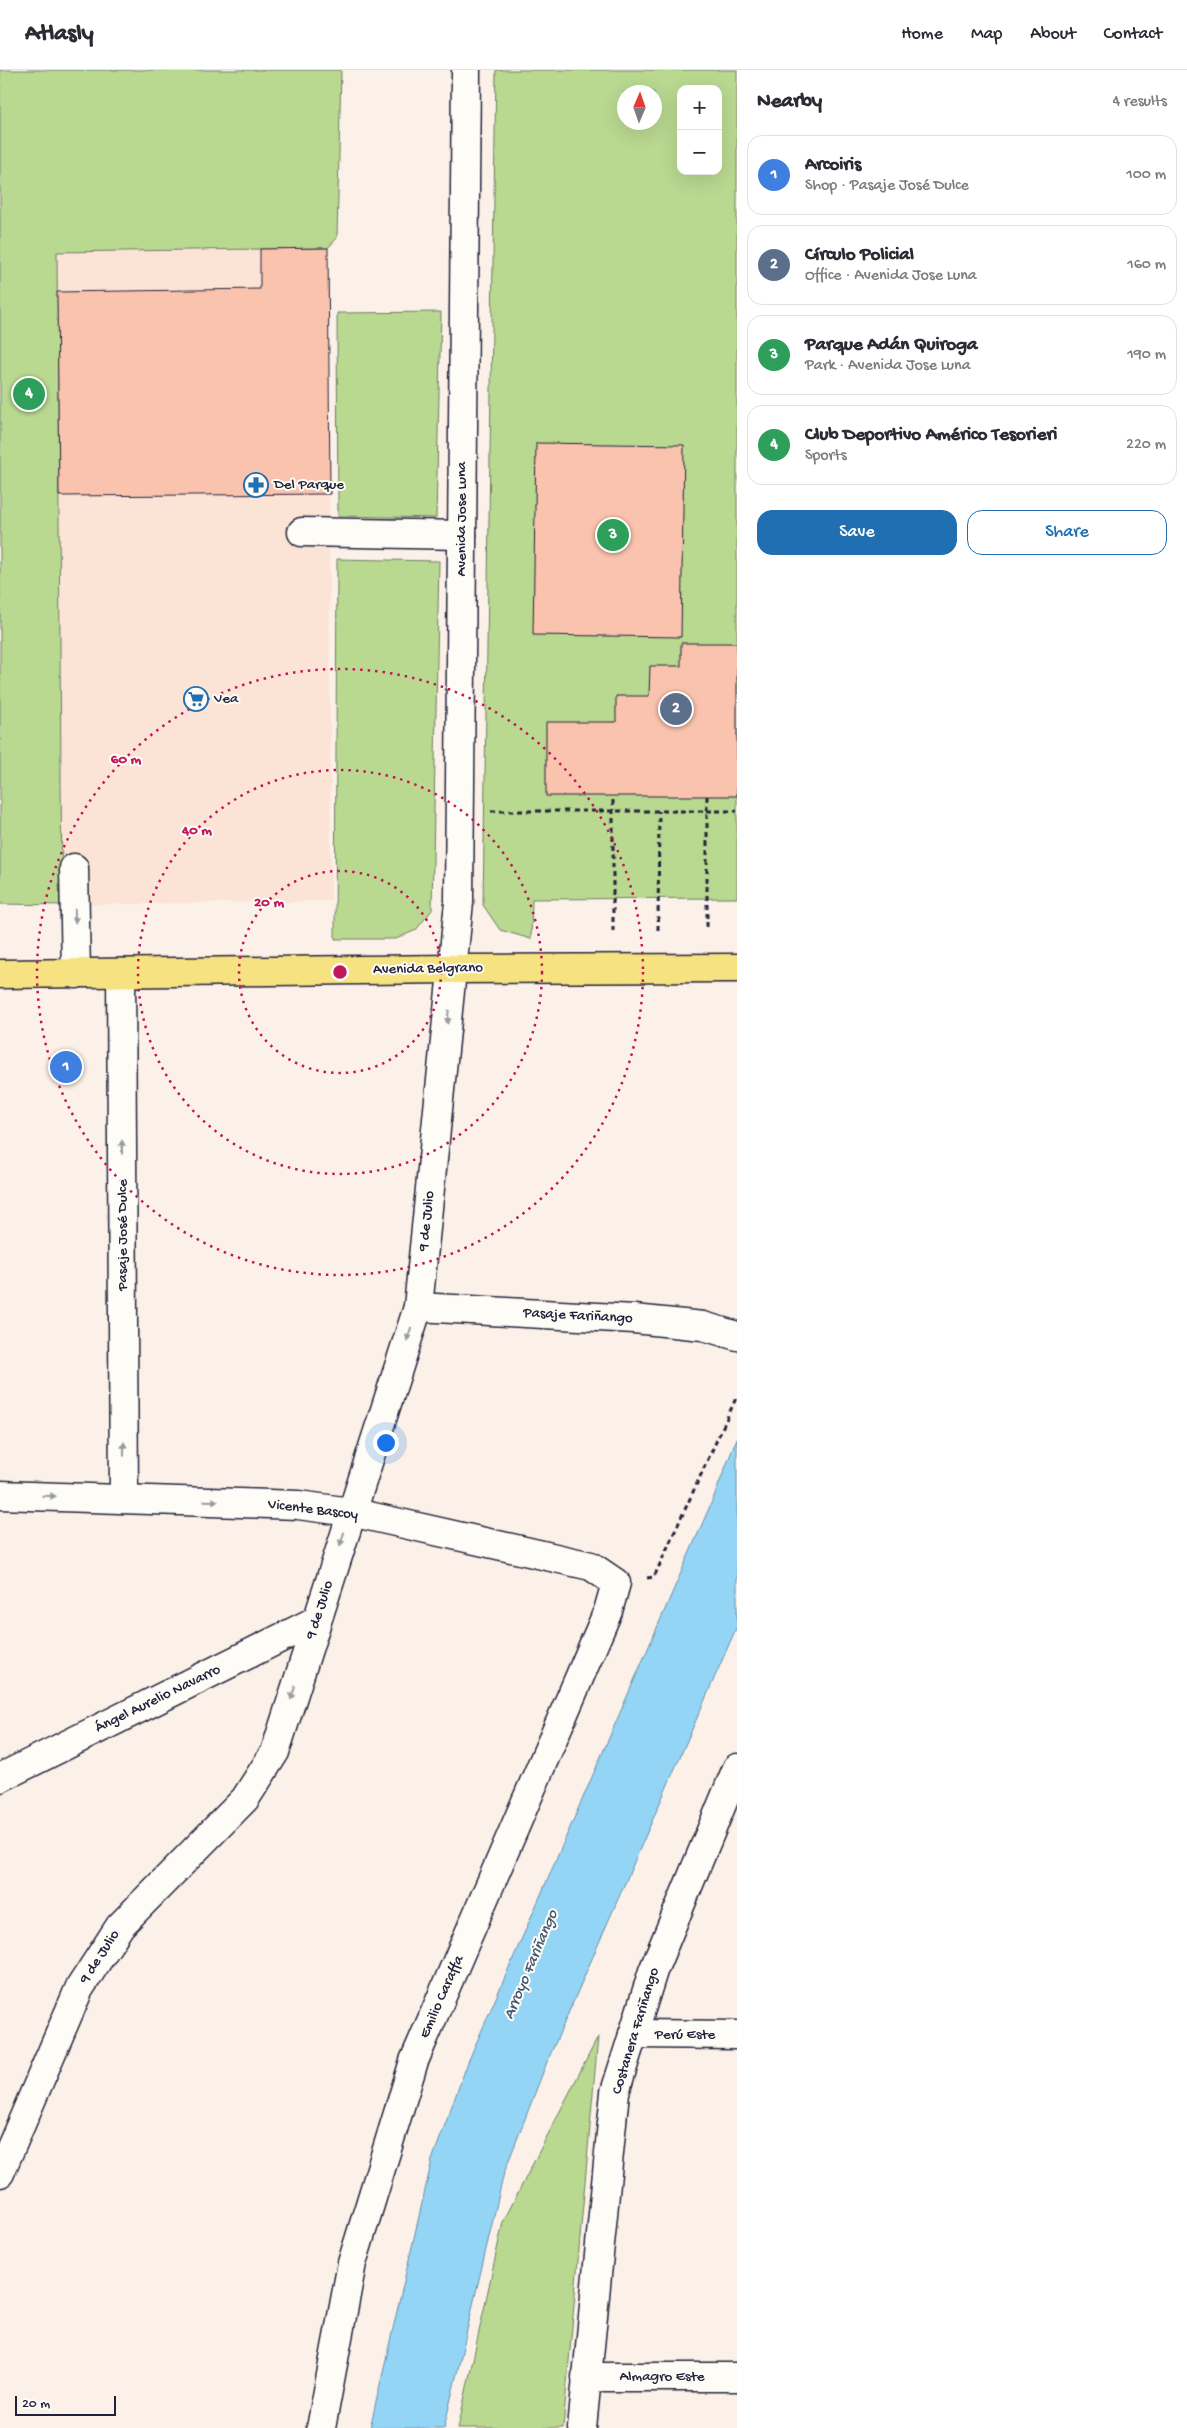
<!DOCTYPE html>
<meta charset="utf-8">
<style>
body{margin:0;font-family:"Gochi Hand",sans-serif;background:#f2f2f3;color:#2b2b33}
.controls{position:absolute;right:15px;top:15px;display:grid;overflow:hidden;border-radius:10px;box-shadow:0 5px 20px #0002}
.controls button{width:45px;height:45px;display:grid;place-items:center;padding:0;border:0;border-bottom:1px solid #e1e1e2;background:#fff;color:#2b2b33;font:25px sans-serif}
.compass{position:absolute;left:617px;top:15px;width:45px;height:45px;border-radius:50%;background:#fff;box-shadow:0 5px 20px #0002;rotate:2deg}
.scale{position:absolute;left:15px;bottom:12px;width:101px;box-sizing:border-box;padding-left:5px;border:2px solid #22223b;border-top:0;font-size:14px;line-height:18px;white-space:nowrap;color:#22223b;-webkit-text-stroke:4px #fdfcf7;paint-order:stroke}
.you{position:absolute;left:385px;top:1372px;width:18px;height:18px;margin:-12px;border:4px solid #fff;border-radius:50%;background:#1a73e8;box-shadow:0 0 0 8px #1a73e833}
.badge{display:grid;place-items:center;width:32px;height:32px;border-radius:50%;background:#1f6fb2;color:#fff;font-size:16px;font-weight:700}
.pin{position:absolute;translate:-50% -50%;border:2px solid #fff;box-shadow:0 1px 5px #0006}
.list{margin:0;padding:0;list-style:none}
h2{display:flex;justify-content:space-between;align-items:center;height:65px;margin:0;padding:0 20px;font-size:21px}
h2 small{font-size:16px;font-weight:400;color:#7c7c81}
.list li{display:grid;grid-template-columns:32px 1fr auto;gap:15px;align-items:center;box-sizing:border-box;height:80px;margin:0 10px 10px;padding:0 10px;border:1px solid #e1e1e2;border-radius:15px}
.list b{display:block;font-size:19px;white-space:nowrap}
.list p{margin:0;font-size:16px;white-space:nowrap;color:#7c7c81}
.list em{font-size:16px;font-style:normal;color:#7c7c81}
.actions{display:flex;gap:10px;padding:15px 20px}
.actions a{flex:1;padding:11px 0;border:1px solid #1f6fb2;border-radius:15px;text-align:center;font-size:18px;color:#1f6fb2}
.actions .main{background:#1f6fb2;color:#fff}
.map{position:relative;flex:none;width:737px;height:2358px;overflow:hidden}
header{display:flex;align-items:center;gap:30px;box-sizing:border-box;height:70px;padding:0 25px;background:#fff;border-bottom:1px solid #e1e1e2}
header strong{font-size:24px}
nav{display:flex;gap:28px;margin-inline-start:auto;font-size:18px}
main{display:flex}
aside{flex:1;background:#fff}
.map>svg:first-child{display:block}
.built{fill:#fbe3d6}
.green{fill:#b9d890;stroke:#6e7d66;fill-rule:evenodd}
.water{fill:#94d5f5;stroke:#668dab}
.building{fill:#fac3ad;stroke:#22223b}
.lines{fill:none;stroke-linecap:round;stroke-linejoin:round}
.minor-casing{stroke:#22223b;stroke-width:31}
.major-casing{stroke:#22223b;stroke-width:31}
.path{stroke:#22223b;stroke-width:3;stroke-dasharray:5 4;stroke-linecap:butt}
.minor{stroke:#fdfcf7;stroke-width:28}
.major{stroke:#f6e281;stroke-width:28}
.oneway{fill:#9a9aa2}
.ring{fill:none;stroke:#c2185b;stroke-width:2.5;stroke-dasharray:2.5 5}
.labels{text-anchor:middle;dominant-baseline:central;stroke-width:4;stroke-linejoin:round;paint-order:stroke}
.poi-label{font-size:15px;fill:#22223b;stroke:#fdfcf7;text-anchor:start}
.street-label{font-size:15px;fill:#22223b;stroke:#fdfcf7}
.water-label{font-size:16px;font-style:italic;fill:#445873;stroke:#fdfcf7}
.centre{fill:#c2185b;stroke:#fdfcf7;stroke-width:2.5}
.ring-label{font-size:15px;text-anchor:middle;font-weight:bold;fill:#c2185b;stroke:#fdfcf7;stroke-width:4;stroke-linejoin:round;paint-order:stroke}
</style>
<header>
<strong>Atlasly</strong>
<nav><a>Home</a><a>Map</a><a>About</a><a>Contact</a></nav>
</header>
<main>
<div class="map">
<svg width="737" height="2358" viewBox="0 0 737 2358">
<rect width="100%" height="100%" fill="#fcf1e8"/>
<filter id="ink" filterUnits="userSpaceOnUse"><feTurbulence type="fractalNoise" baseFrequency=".02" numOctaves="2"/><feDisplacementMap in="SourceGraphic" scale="10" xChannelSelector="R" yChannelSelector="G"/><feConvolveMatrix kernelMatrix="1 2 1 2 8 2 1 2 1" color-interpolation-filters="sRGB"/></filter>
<g filter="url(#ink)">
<path class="built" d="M328,178L331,831L62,835L57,181Z"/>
<g class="green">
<path d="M0,0H341L337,168L328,178L57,182L62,835L0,834Z"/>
<path d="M496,0H737V828L532,829L531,869L500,860L483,835ZM681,19H718V101H681ZM624,22H654V52H624Z"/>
<path d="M441,242L436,448L338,446L337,243Z"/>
<path d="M337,489L439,491L432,840L416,860L396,869H335Z"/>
<path d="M598,1967L563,2358H458L503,2152Z"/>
</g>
<path class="water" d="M737,1368V1556L547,1992L504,2103L444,2358H370L432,2090L468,1992L713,1429Z"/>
<g class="building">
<path d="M328,178L330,424L59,426L57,222L260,219V179Z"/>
<path d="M536,373L684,375L681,567L533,565Z"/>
<path d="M681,573H737V726H546V652H616V626H649L650,596H681Z"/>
</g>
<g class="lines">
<defs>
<g id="minor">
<path d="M302,462L462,465"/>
<path d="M74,798L76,904"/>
<path d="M121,903L124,1428"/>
<path d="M418,1237L634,1249L703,1256L737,1266"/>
<path d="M0,1425L298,1435L351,1442L591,1496L616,1513L608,1541L414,1991L352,2193L321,2358"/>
<path d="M0,1708L317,1550"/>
<path d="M633,1964L737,1965"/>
<path d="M0,2103L79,1919L120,1856L245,1729L275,1682L418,1237L459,832L466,0"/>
<path d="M586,2307H737"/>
<path d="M582,2358L615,2022L653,1901L737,1698"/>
</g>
<path id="major" d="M0,904L453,899L737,898"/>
</defs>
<use href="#minor" class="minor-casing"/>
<use href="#major" class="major-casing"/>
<g class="path">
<path d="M707,726V860"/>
<path d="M491,741H737"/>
<path d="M658,860L659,741"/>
<path d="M613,861V726"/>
<path d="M647,1508L654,1507L737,1326"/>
</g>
<use href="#minor" class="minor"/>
<use href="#major" class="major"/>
</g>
<defs><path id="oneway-solid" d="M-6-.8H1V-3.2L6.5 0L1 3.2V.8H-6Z" transform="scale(1.25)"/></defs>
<g class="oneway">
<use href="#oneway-solid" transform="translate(75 846) rotate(89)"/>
<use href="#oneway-solid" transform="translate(448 947) rotate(96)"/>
<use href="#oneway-solid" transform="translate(122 1077) rotate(-90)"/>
<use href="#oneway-solid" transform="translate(409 1264) rotate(108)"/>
<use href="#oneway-solid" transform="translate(124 1379) rotate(-90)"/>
<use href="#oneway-solid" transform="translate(49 1426) rotate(1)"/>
<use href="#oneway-solid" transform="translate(211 1431) rotate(2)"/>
<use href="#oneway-solid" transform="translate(342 1469) rotate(107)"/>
<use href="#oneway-solid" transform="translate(293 1623) rotate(108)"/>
</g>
</g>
<g class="ring">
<circle cx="340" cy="902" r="101"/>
<circle cx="340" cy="902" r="202"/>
<circle cx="340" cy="902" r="303"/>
</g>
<defs>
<symbol id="pharmacy-ring" viewBox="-11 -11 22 22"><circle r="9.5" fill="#fdfcf7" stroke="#1f6fb2" stroke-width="1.5"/><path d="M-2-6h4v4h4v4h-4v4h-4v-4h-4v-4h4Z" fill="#1f6fb2"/></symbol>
<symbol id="supermarket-ring" viewBox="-11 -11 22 22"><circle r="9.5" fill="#fdfcf7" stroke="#1f6fb2" stroke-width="1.5"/><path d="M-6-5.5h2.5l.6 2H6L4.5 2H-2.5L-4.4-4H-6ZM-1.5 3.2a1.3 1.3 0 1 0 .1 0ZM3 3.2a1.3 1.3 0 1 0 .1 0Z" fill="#1f6fb2"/></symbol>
</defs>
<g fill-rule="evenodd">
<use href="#pharmacy-ring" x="242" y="401" width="28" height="28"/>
<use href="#supermarket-ring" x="182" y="615" width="28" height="28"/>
</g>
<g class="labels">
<g class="poi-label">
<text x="274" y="415">Del Parque</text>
<text x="214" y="629">Vea</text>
</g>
<g class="street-label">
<text transform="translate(462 449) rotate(-90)">Avenida Jose Luna</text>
<text transform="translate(428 899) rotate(-1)">Avenida Belgrano</text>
<text transform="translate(427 1151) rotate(-84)">9 de Julio</text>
<text transform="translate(123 1165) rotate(-90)">Pasaje José Dulce</text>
<text transform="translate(578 1246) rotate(3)">Pasaje Fariñango</text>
<text transform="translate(313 1440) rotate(7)">Vicente Bascoy</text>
<text transform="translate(320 1540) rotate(-72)">9 de Julio</text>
<text transform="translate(158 1629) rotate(-26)">Ángel Aurelio Navarro</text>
<text transform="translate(100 1887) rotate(-57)">9 de Julio</text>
<text transform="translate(442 1927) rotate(-66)">Emilio Caraffa</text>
<text transform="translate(636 1961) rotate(-73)">Costanera Fariñango</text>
<text x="685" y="1965">Perú Este</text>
<text x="662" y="2307">Almagro Este</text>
</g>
<g class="water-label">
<text transform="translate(532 1895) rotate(-67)">Arroyo Fariñango</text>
</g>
</g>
<circle cx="340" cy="902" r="8" class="centre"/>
<g class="ring-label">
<text x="126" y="693">60 m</text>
<text x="197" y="764">40 m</text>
<text x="269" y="836">20 m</text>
</g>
</svg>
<div class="controls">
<button>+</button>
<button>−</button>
</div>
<svg class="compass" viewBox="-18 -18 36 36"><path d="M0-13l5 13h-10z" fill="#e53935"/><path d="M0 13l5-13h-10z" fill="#7c7c81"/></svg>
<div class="scale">20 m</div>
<div class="you"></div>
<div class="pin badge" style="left:66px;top:997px;background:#3f7fe0">1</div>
<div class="pin badge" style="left:676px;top:639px;background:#5c6f8a">2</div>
<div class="pin badge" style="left:613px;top:465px;background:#2e9e5b">3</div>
<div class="pin badge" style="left:29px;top:324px;background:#2e9e5b">4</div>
</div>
<aside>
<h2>Nearby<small>4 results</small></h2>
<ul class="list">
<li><span class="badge" style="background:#3f7fe0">1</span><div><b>Arcoiris</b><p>Shop · Pasaje José Dulce</p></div><em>100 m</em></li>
<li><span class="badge" style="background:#5c6f8a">2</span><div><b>Círculo Policial</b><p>Office · Avenida Jose Luna</p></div><em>160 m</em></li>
<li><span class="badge" style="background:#2e9e5b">3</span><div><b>Parque Adán Quiroga</b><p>Park · Avenida Jose Luna</p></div><em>190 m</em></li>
<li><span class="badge" style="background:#2e9e5b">4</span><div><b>Club Deportivo Américo Tesorieri</b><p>Sports</p></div><em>220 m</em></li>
</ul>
<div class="actions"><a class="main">Save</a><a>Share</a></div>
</aside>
</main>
